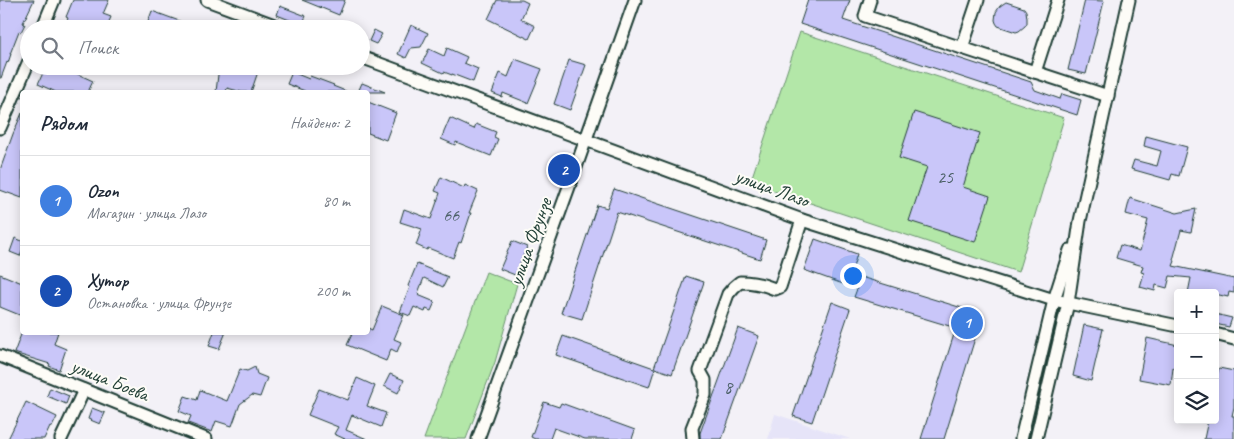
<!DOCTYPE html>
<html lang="ru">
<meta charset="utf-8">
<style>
body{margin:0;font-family:Caveat,sans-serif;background:#f6f6f7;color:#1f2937}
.controls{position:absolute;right:15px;bottom:15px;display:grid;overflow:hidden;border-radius:5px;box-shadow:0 2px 12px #0003}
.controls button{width:45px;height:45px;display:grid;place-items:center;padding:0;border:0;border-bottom:1px solid #e0e1e3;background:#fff;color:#1f2937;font:25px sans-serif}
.you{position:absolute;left:852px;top:275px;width:18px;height:18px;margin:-12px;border:4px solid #fff;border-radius:50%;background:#1a73e8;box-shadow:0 0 0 8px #1a73e833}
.badge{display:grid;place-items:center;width:32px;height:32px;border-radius:50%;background:#db2777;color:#fff;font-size:16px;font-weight:700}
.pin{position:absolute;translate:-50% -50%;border:2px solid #fff;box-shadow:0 1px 5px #0006}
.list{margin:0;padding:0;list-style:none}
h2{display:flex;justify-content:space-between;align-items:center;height:65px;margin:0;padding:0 20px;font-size:21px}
h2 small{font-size:16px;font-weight:400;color:#747a83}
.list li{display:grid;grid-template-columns:32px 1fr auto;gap:15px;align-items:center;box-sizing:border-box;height:90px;padding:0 20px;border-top:1px solid #e0e1e3}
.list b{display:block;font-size:19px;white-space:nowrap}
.list p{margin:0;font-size:16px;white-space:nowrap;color:#747a83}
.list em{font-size:16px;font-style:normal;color:#747a83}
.icon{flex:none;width:28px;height:28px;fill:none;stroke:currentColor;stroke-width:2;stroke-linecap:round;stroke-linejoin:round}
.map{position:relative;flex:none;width:1234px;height:439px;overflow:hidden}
.search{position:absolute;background:#fff;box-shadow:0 2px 12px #0003;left:20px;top:20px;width:350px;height:55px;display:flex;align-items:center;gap:12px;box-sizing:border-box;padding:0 18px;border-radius:28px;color:#747a83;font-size:19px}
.panel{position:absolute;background:#fff;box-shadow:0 2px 12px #0003;left:20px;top:90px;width:350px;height:245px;border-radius:5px}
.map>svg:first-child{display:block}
.built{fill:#e6e4f8}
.green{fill:#b3e7a8;stroke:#69926e}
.building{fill:#c9c6f9;stroke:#1f3d34}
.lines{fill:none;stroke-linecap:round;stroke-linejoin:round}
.minor-casing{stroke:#1f3d34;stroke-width:15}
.minor{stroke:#fdfcf7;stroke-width:11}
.labels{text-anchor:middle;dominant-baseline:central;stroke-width:4;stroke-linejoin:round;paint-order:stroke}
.number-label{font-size:18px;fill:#4a5f65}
.street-label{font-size:20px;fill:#1f3d34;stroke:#fdfcf7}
</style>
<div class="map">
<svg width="1234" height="439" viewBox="0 0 1234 439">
<rect width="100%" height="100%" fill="#f3f1f7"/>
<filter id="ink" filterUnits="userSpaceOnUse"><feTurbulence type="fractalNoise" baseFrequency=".02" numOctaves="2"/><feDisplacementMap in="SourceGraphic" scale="10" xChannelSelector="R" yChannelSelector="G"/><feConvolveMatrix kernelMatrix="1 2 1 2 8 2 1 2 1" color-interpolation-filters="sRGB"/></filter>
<g filter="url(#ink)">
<path class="built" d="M775,414L850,439H768Z"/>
<g class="green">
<path d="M800,32L1064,118L1018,272L750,183Z"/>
<path d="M486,272L517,284L495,362L466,439H424Z"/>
</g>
<g class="building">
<path d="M0,0H34L23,23L25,24L21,32L19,31L10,54H11L8,63L7,62L1,78H0Z"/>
<path d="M73,0H109L103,14L111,17L106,29H95L80,23L77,29H63L68,18L66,17Z"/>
<path d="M302,0H345L339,15Z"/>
<path d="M497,0H522L528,3L521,19L535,26L529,39L488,19Z"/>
<path d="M808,0H850L843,20L1031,82L1035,90L1060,99L1062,94L1081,100L1077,115L800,24Z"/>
<path d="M1085,0L1104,1L1086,74L1068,70Z"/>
<path d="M1006,2L1024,8L1026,11L1027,18V23L1025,26L1019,31L1016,32L998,26L996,23L995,20L996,12L1000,6Z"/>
<path d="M280,6L306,16L302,25L277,15Z"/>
<path d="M152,11L182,22L180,29H152L146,27Z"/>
<path d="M411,25L428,33L421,47L411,48L406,58L398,54Z"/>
<path d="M374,30L382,34L376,44L369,41Z"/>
<path d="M447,48L467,57L464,63L478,69L473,82L452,74V75L444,72L443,73L422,63L429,49L444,56Z"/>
<path d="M515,59L542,69L528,103L503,93L502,97L492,93L500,73L508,77Z"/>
<path d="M569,60L586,65L570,110L554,104Z"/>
<path d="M46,66H73L71,71L93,81L88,92H56L38,84Z"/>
<path d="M219,66H260L251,92H242L227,88L226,92H216Z"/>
<path d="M292,72L309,79L310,76L334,85L333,86L348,92H304L305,91L287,84Z"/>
<path d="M362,83L385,92H358Z"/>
<path d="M368,102L396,113L386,140L368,133Z"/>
<path d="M914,112L980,133L963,187L990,196L975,242L909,221L927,167L899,158Z"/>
<path d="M22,113V198L0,190V170L13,134Z"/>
<path d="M450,118L474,129L476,124L496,132L494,137L498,139L491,156L456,142L455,145L441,139Z"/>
<path d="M1146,136L1187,147L1179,176L1172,174L1170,180L1131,169L1134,160L1157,166L1161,151L1144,146Z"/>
<path d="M441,177L464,188L465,185L478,191L469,213H471L461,243L459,242L453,258L428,248L427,250L416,245L422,229L400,222L404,209L431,219L440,193L435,191Z"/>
<path d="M614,189L766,240L760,259L617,212L582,319L561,313L597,205L607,208Z"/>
<path d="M1130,198L1177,213L1196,209L1191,232L1181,230L1173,260L1175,261L1173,266L1234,279V293L1229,292L1228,297L1215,294V293H1188L1191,278L1170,276L1167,288L1156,285L1155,291L1140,287L1144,273L1141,272L1143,266L1116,258L1120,245L1140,251L1148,220L1126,214Z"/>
<path d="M15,238L22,241V250L20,256L10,252Z"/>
<path d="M815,239L857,254L851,274L972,311L966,331L976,335L944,439H921L956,328L854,297L857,289L804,270Z"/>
<path d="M512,241L527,247L515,275L500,269Z"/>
<path d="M417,264L448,277L443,287L424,278L418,293L419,294L418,295L435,302L431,311L426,309L425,312L414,307L410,316L400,312L410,287L408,286Z"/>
<path d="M0,274L22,283V316L0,307Z"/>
<path d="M686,276L704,282L672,374L655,368L649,387L556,355L563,336L654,368Z"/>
<path d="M832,302L850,309L812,422L793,416Z"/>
<path d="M382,306L404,315L394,339L401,342L397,352L391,349L386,361L347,345L353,332H368V328L372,330Z"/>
<path d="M1215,314L1232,318L1229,327L1215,324Z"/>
<path d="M1084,325L1103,329L1091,381L1073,376Z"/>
<path d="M738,328L759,336L722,439H700V433Z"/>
<path d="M22,332H58L54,344L66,349L59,370L49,366L50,364L14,353Z"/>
<path d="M214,332H226L219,349L209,346Z"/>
<path d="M1147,338L1178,345L1177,369L1173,368L1171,385L1139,379Z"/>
<path d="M255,367L257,374L267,378L260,397L252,395L240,404L232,426L216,421L212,432L188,423L191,416L179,411L185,396L197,400L200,390L227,401L240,369L247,371Z"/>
<path d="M1219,368L1234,371V407L1232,416H1234V439H1204L1208,420H1215V383Z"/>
<path d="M390,374L404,380L398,393L384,386Z"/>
<path d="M357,378L375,386L367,406L386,413L381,427L352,415L346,430L367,439H345L334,434L338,427L308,415L319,389L348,400Z"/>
<path d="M50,388L69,396L66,404L47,396Z"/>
<path d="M26,402L57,417L52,427L50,426L44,439H8Z"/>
<path d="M544,402L559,407L561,403L635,430L632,439H585L554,428L550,439H535L531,437Z"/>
<path d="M92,408L105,413L100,424L88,419Z"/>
</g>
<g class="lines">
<defs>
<g id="minor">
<path d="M207,0L285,29"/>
<path d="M870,0L865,16L1108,96"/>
<path d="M42,29L54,0"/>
<path d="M962,48L978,0"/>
<path d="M361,57L802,220L1054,300L1178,326"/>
<path d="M1035,72L1058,0"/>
<path d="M0,128L29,61"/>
<path d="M1215,334L1234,339"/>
<path d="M0,356L206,439"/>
<path d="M61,439L84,390"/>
<path d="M478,439L574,173L635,0"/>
<path d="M693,439L692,428L705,395V380L700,371L728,294L734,287L740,282C753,282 763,284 775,289L780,287L802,220"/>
<path d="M1021,439L1054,300L1070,250"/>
<path d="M1036,439L1068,303L1080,221L1129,0"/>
</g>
</defs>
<use href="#minor" class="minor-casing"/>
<use href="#minor" class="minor"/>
</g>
</g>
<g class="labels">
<g class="number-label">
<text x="945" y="177">25</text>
<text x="451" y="215">66</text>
<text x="728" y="387">8</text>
</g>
<g class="street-label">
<text transform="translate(772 188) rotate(20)">улица Лазо</text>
<text transform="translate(530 242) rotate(-70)">улица Фрунзе</text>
<text transform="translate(110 380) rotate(22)">улица Боева</text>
</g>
</g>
</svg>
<div class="controls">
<button>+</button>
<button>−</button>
<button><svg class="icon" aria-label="layers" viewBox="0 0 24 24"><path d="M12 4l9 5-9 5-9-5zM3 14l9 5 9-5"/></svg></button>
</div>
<div class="you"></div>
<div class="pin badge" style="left:967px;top:323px;background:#3f7fe0">1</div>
<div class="pin badge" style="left:564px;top:170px;background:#1a4fb4">2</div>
<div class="search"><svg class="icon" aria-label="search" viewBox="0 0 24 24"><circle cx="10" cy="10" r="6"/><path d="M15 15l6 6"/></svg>Поиск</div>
<section class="panel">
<h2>Рядом<small>Найдено: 2</small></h2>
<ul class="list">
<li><span class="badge" style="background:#3f7fe0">1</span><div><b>Ozon</b><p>Магазин · улица Лазо</p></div><em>80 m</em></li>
<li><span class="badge" style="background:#1a4fb4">2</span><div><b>Хутор</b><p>Остановка · улица Фрунзе</p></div><em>200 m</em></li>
</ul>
</section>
</div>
